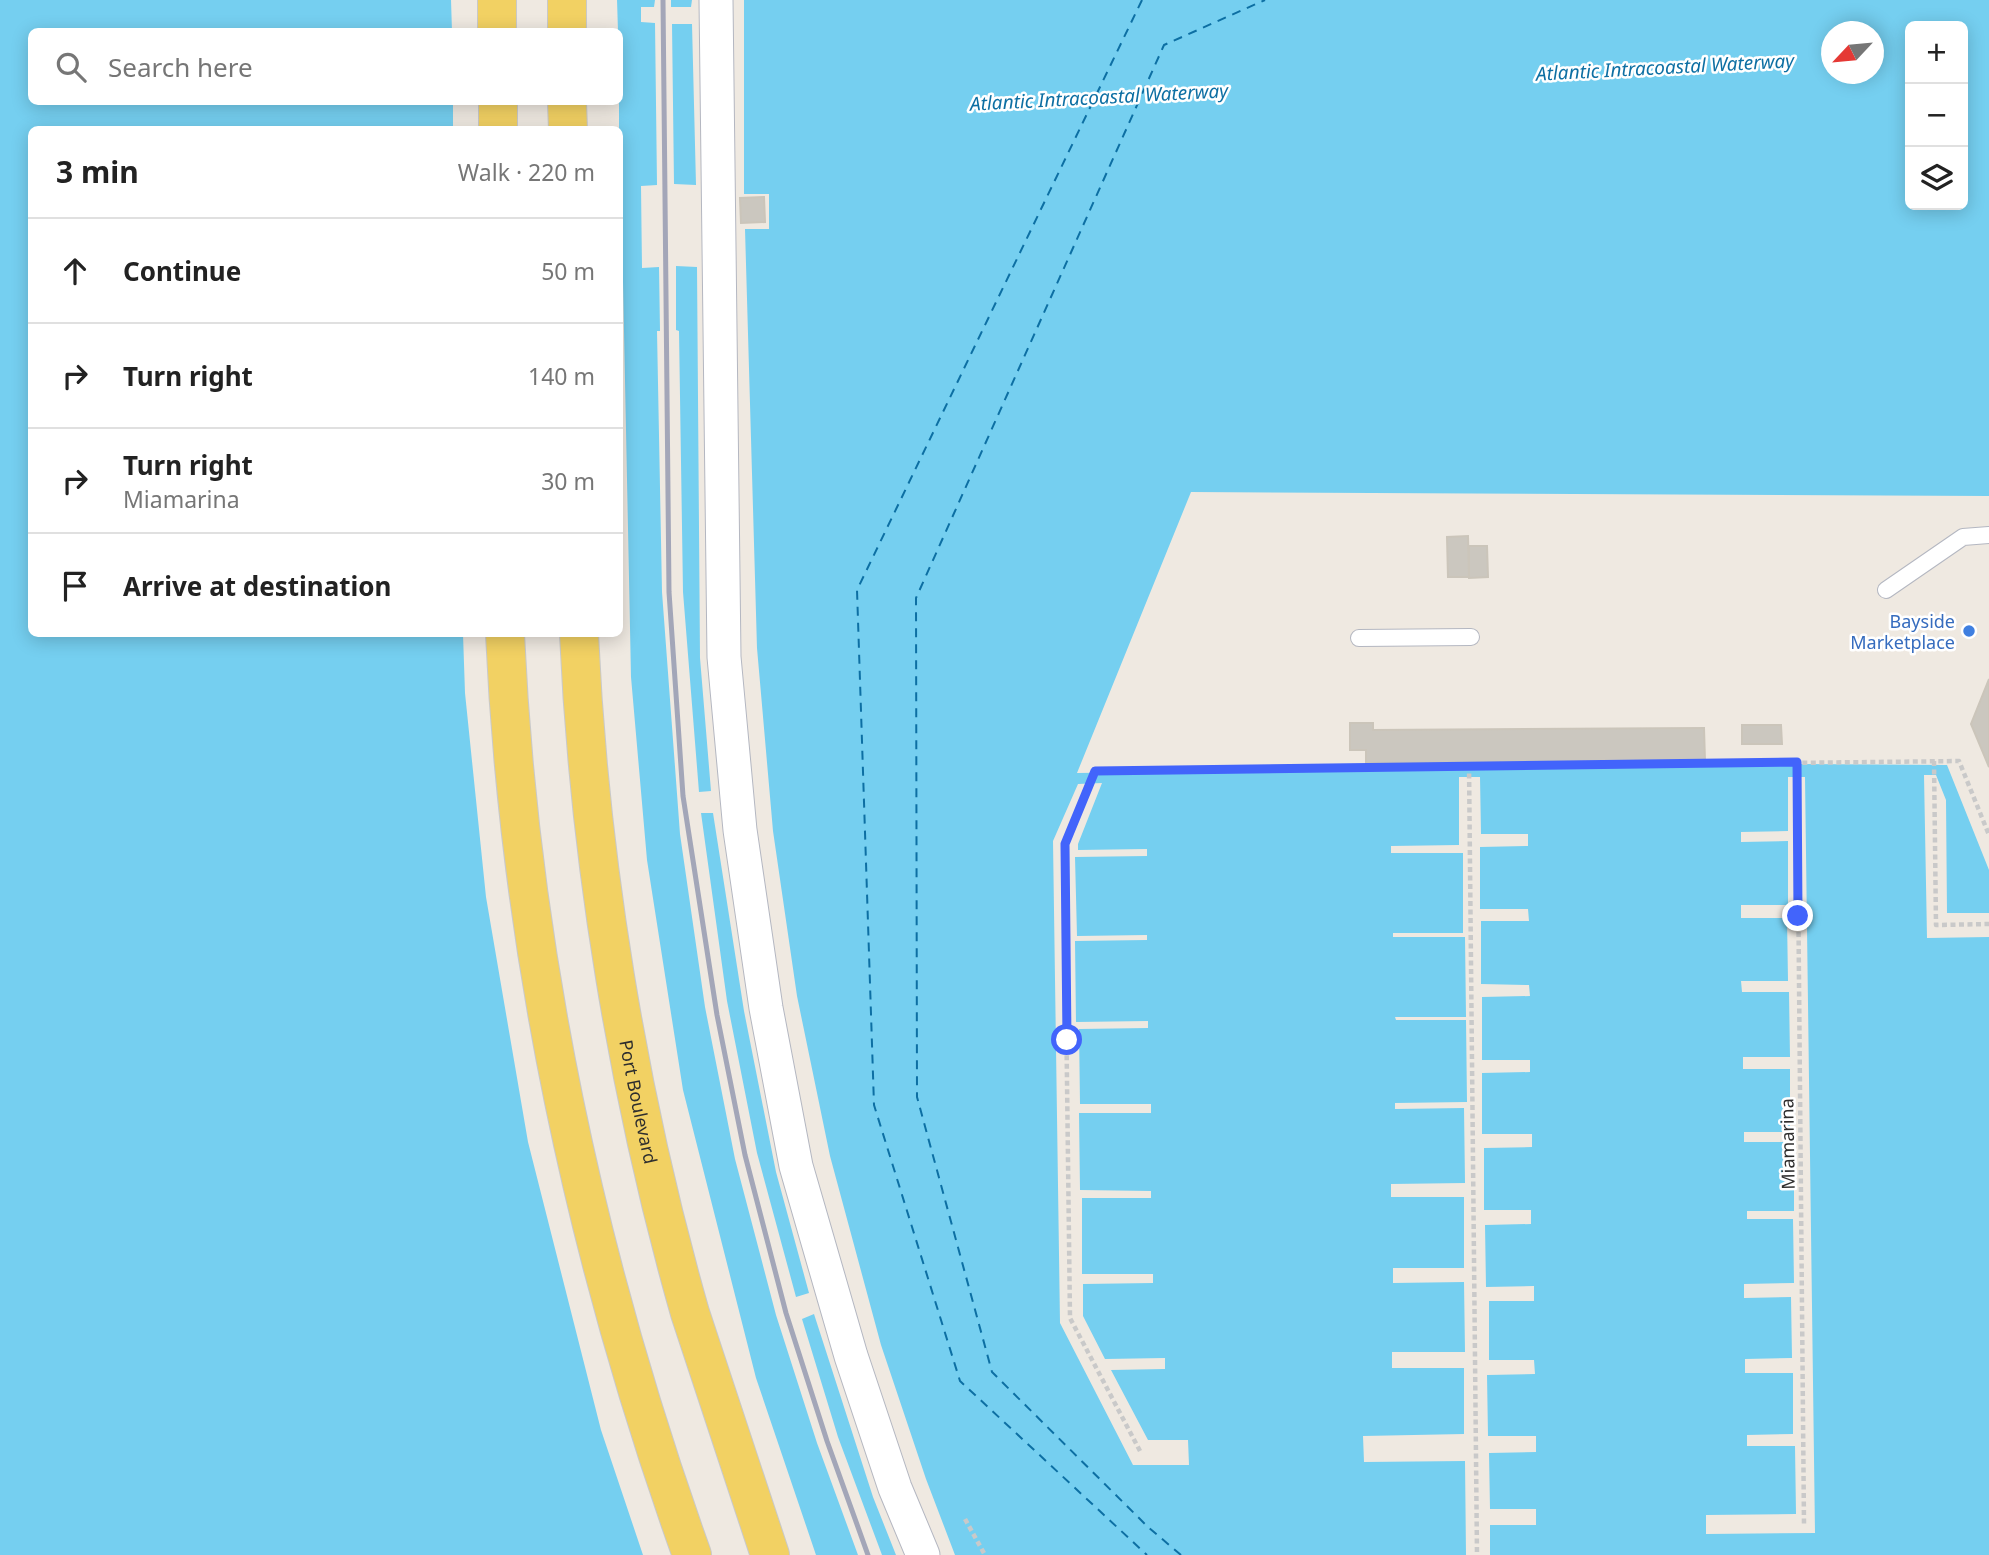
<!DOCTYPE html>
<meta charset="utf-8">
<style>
body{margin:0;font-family:"Noto Sans",sans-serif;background:#f6f6f6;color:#222}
.controls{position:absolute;right:21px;top:21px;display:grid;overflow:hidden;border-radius:10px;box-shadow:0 4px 18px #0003}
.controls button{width:63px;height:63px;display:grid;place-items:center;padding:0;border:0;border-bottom:2px solid #e0e0e0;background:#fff;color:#222;font:35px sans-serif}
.compass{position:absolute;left:1821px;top:21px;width:63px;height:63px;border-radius:50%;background:#fff;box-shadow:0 4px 18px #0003;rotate:244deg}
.stop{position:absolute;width:21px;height:21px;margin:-16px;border:5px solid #4264fb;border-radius:50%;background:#fff}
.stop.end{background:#4264fb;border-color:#fff;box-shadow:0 2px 7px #0008}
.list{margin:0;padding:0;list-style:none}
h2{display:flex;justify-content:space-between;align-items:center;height:91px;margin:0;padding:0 28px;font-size:30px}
h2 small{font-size:23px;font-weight:400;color:#767676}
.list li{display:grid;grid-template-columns:46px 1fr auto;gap:21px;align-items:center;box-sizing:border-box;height:105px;padding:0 28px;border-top:2px solid #e0e0e0}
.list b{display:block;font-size:26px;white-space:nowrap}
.list p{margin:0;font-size:23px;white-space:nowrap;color:#767676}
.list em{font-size:23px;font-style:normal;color:#767676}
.icon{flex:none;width:38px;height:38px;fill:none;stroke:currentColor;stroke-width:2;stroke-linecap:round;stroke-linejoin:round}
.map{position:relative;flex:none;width:1989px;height:1555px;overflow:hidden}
.search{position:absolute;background:#fff;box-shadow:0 4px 18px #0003;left:28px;top:28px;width:595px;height:77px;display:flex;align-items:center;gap:18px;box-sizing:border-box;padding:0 24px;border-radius:10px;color:#767676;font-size:26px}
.panel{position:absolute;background:#fff;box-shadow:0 4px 18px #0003;left:28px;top:126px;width:595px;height:511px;border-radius:10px}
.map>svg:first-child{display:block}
.water{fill:#75cff0;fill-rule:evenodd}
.pier{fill:#efe9e1;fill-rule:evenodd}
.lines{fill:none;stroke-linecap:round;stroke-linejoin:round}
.ferry{stroke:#0d6fa3;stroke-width:2;stroke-dasharray:9 7;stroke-linecap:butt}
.building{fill:#cbc7bf;stroke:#cbc5ba;stroke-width:2}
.lane-casing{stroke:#b4b7c1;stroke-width:18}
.street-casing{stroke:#b4b7c1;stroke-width:35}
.primary-casing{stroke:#c9c9c9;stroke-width:40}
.path{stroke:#c9c9c9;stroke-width:4.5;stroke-dasharray:5 3.5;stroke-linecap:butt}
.lane{stroke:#fff;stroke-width:16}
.street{stroke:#fff;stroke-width:33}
.primary{stroke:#f2d163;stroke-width:38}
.rail{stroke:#a3a6b8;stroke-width:5}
.route{stroke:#4264fb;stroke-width:9}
.shop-dot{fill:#3f7fe0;stroke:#fff;stroke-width:2.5}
.labels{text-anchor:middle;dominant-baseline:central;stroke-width:5;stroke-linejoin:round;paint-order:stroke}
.shop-label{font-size:18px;fill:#366cbe;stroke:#fff;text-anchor:end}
.street-label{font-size:18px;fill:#2e2e2e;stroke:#fff}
.water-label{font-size:19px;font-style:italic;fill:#0d6fa3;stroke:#fff}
</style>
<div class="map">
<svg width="1989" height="1555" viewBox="0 0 1989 1555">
<rect width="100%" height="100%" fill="#efe9e1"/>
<path class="water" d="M0,0H1989V496L1191,492L1077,773L1799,764L1947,765L1989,870V1555H0ZM1910,26H1963V205H1910ZM32,32H620V102H32ZM1832,32H1874V74H1832ZM32,130H620V634H32Z"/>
<g class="pier">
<path d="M451,0H617L618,31H452Z"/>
<path d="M655,0H671V7H691L692,0H744V194H769V229H745L757,648L773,831L797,996L830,1156L881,1345L926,1479L955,1555H896L873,1497L814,1314L802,1319L838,1437L882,1555H858L817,1443L776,1315L735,1159L705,1007L680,834L662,592L657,331H660L659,267L642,268L641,186L657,185L655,23L641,22V7H654ZM672,24H692L696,185L674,184ZM676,266L697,267L700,658L711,791L699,792L683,592L679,331L676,330ZM701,813H713L744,1011L776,1172L809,1293L796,1297L757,1153L727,1001Z"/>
<rect x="453" y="102" width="166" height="27"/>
<path d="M620,133L631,677L647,860L683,1090L756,1378L816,1555H643L601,1430L528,1142L486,897L465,693L463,634H620Z"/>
<path d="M1924,775H1936L1946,800L1947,913H1989V937L1927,938Z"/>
<path d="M1459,777H1480L1481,834H1528V846L1480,847V909H1528L1529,921H1481V984L1529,985L1530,996L1482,997V1060H1530V1072L1482,1073V1134H1532V1147L1484,1148V1210H1531V1224L1485,1225L1486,1287L1534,1286V1301H1489V1360H1534L1535,1374L1487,1375L1488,1436H1536V1452L1489,1453L1490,1509H1536V1525H1490V1555H1466L1465,1461L1364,1462L1363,1436L1464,1434V1368H1392V1352H1465L1464,1282L1393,1283V1268H1464V1197H1391V1184L1465,1183L1464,1108L1395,1109V1103L1467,1102L1466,1020H1396L1395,1017H1466L1465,937H1393V933H1463V853H1391V846L1459,845Z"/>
<path d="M1788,777H1805L1815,1533L1706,1534V1515L1796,1514L1795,1446H1747V1435L1793,1434V1373H1745V1359L1792,1358L1791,1297L1744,1298V1284L1794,1283L1793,1219H1747V1211H1794V1142H1744V1132H1790V1069H1743V1057H1790L1789,992H1742L1741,981H1788L1787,918H1741V905H1788V841L1741,842V832L1788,831Z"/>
<path d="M1102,783L1078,844V850L1147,849V856L1075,857L1077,936L1147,935V940L1075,941L1076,1022L1148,1021V1028L1079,1029L1080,1104H1151V1113H1079L1080,1190L1151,1191V1198H1082V1274H1153V1283L1083,1284V1316L1105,1359L1165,1358V1369L1111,1370L1148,1440H1188L1189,1465H1133L1060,1323L1053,841L1078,784Z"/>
</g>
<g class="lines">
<g class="ferry">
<path d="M1142,0L857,590L874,1105L960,1381L1147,1555"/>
<path d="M1181,1555L1148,1527L992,1372L917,1097L916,598L1164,45L1265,0"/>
</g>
</g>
<g class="building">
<path d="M764,197L765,222L741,223L740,198Z"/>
<path d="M1468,536L1469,577H1448L1447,537Z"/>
<path d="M1469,546H1487L1488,577L1469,578Z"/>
<path d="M1989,679V767L1971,724Z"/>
<path d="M1350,723H1373V730L1704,728L1705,761L1366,763V750H1350Z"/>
<path d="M1742,725H1781L1782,744H1742Z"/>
</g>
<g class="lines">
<defs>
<g id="lane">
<path d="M1886,590L1963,537L1989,535"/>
<path d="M1359,638L1471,637"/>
</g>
<path id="street" d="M716,0L724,657L740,830L766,1008L796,1166L851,1356L895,1488L923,1555"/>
<g id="primary">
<path d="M497,0V32"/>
<path d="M567,0V32"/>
<path d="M498,102V130"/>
<path d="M567,102L568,130"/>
<path d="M505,634C519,947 586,1260 692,1555"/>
<path id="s1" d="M579,634C589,859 628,1096 690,1313L770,1555"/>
</g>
</defs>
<use href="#lane" class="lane-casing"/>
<use href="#street" class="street-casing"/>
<use href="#primary" class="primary-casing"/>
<g class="path">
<path d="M1934,761L1936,925L1989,924"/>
<path d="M1797,762L1804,1525"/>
<path d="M1469,765L1477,1555"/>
<path d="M1140,1451L1070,1318L1064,844L1095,771L1959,761L1989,835"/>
<path d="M965,1519L985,1555"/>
</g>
<use href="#lane" class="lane"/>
<use href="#street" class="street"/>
<use href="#primary" class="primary"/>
<path class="rail" d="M663,0L669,592L683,796L717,1015L745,1155L786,1313L827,1441L868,1555"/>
</g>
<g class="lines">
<path class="route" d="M1067,1040L1065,844L1095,771L1797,762L1798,916"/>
</g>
<circle class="shop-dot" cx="1969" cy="631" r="7"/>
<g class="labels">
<g class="shop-label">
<text x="1955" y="621">Bayside<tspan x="1955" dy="21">Marketplace</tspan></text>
</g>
<g class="street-label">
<text stroke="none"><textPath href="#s1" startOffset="472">Port Boulevard</textPath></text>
<text transform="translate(1787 1144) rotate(-91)">Miamarina</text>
</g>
<g class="water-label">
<text transform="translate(1665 67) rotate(-3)">Atlantic Intracoastal Waterway</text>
<text transform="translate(1099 97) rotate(-3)">Atlantic Intracoastal Waterway</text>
</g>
</g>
</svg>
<div class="controls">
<button>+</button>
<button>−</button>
<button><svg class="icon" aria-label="layers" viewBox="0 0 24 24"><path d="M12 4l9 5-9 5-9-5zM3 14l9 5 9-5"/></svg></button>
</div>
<svg class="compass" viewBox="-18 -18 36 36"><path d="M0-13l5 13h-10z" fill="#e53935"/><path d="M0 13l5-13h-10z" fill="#767676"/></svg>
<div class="stop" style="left:1067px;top:1040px"></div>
<div class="stop end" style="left:1798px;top:916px"></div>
<div class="search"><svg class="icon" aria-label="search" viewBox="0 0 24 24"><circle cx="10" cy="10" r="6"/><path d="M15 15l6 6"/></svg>Search here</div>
<section class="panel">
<h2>3 min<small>Walk · 220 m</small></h2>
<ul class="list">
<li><svg class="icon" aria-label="ahead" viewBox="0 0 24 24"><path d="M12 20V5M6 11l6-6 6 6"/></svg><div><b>Continue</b></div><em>50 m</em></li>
<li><svg class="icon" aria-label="right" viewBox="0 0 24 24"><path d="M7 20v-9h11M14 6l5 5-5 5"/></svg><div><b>Turn right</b></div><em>140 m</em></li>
<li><svg class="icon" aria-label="right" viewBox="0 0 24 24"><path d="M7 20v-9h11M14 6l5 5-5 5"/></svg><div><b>Turn right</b><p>Miamarina</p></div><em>30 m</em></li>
<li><svg class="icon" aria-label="arrive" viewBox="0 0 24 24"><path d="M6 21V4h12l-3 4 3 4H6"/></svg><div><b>Arrive at destination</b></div></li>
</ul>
</section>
</div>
